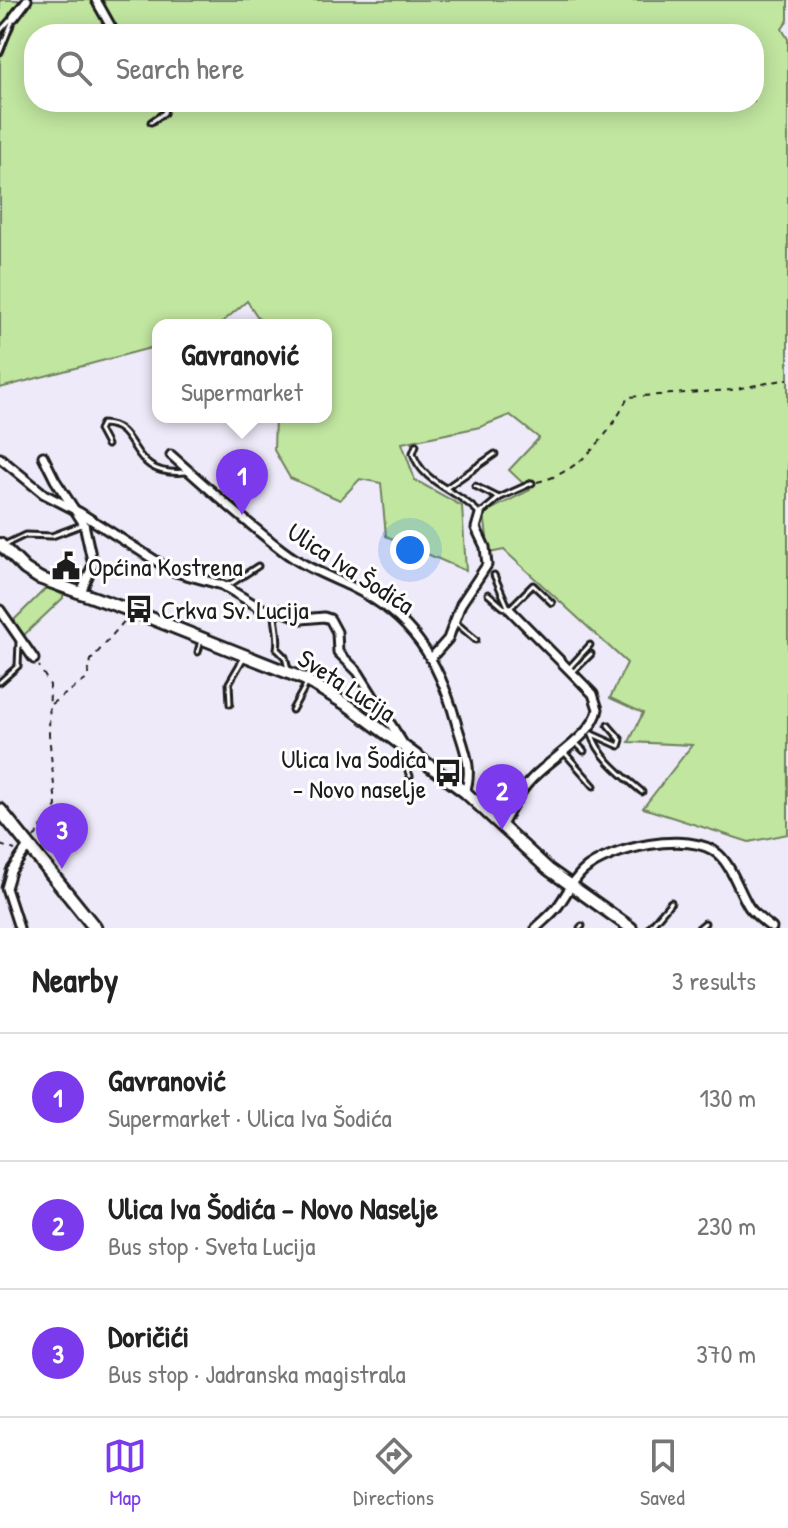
<!DOCTYPE html>
<meta charset="utf-8">
<style>
body{margin:0;font-family:"Patrick Hand",sans-serif;background:#f6f6f6;color:#222}
.you{position:absolute;left:410px;top:550px;width:28px;height:28px;margin:-20px;border:6px solid #fff;border-radius:50%;background:#1a73e8;box-shadow:0 0 0 12px #1a73e833}
.badge{display:grid;place-items:center;width:52px;height:52px;border-radius:50%;background:#7c3aed;color:#fff;font-size:26px;font-weight:700}
.pin{position:absolute;translate:-50% -66px;filter:drop-shadow(0 2px 4px #0008)}
.pin::after{content:'';position:absolute;top:42px;width:28px;height:24px;background:inherit;clip-path:polygon(0 0,100% 0,50% 100%)}
.popup{position:absolute;left:152px;top:319px;width:180px;height:104px;box-sizing:border-box;display:grid;place-content:center;border-radius:16px;background:#fff;filter:drop-shadow(0 2px 6px #0005);font-size:26px;white-space:nowrap;color:#767676}
.popup b{font-size:30px;color:#222}
.popup::after{content:'';position:absolute;left:50%;top:100%;margin-left:-16px;border:16px solid transparent;border-top-color:#fff}
.list{margin:0;padding:0;list-style:none}
h2{display:flex;justify-content:space-between;align-items:center;height:104px;margin:0;padding:0 32px;font-size:34px}
h2 small{font-size:26px;font-weight:400;color:#767676}
.list li{display:grid;grid-template-columns:52px 1fr auto;gap:24px;align-items:center;box-sizing:border-box;height:128px;padding:0 32px;border-top:2px solid #e0e0e0}
.list b{display:block;font-size:30px;white-space:nowrap}
.list p{margin:0;font-size:26px;white-space:nowrap;color:#767676}
.list em{font-size:26px;font-style:normal;color:#767676}
.icon{flex:none;width:44px;height:44px;fill:none;stroke:currentColor;stroke-width:2;stroke-linecap:round;stroke-linejoin:round}
.map{position:relative;flex:none;width:788px;height:928px;overflow:hidden}
.search{position:absolute;background:#fff;box-shadow:0 4px 20px #0003;left:24px;right:24px;top:24px;height:88px;display:flex;align-items:center;gap:20px;box-sizing:border-box;padding:0 28px;border-radius:32px;color:#767676;font-size:30px}
.sheet{height:488px;background:#fff}
nav{display:flex;justify-content:space-around;align-items:center;box-sizing:border-box;height:112px;border-top:2px solid #e0e0e0;background:#fff;font-size:22px;color:#767676}
nav a{display:grid;justify-items:center;gap:4px}
nav .on{color:#7c3aed}
.map>svg:first-child{display:block}
.green{fill:#c1e6a0;stroke:#6e815e;stroke-width:2;fill-rule:evenodd}
.lines{fill:none;stroke-linecap:round;stroke-linejoin:round}
.lane-casing{stroke:#1c1c1c;stroke-width:9}
.street-casing{stroke:#1c1c1c;stroke-width:13}
.secondary-casing{stroke:#1c1c1c;stroke-width:16}
.primary-casing{stroke:#1c1c1c;stroke-width:17}
.path{stroke:#1c1c1c;stroke-width:2;stroke-dasharray:6 6;stroke-linecap:butt}
.lane{stroke:#fff;stroke-width:3}
.street{stroke:#fff;stroke-width:7}
.secondary{stroke:#fff;stroke-width:10}
.primary{stroke:#fff;stroke-width:11}
.labels{text-anchor:middle;dominant-baseline:central;stroke-width:6;stroke-linejoin:round;paint-order:stroke}
.poi-label{font-size:26px;fill:#1c1c1c;stroke:#fff;text-anchor:start}
.street-label{font-size:26px;fill:#1c1c1c;stroke:#fff}
</style>
<div class="map">
<svg width="788" height="928" viewBox="0 0 788 928">
<rect width="100%" height="100%" fill="#efeaf9"/>
<filter id="ink" filterUnits="userSpaceOnUse"><feTurbulence type="fractalNoise" baseFrequency=".0125" numOctaves="2"/><feDisplacementMap in="SourceGraphic" scale="16" xChannelSelector="R" yChannelSelector="G"/><feConvolveMatrix kernelMatrix="1 2 1 2 8 2 1 2 1" color-interpolation-filters="sRGB"/></filter>
<g filter="url(#ink)">
<g class="green">
<path d="M0,0H788V20L782,29L788,39V834L749,842L643,808L692,745L629,742L643,713L610,698L627,663L504,550L489,553L484,513L530,490L509,470L539,438L510,415L480,427L402,443L415,480L462,506L466,571L386,536L381,483L360,479L340,500L290,478L274,450L275,417H326V325H263L247,301L219,325H158V346L0,388ZM34,34H754V102H34Z"/>
<path d="M47,587L63,595V598L23,636L13,621Z"/>
</g>
<g class="lines">
<defs>
<g id="lane">
<path d="M0,31L11,19"/>
<path d="M127,34L132,31L137,34"/>
<path d="M0,52L14,17"/>
<path d="M151,122L164,113L167,102"/>
<path d="M107,445L99,430L102,424C142,424 125,478 186,472"/>
<path d="M416,445L413,453C422,484 459,490 480,514L499,498L532,483"/>
<path d="M475,486L499,498"/>
<path d="M446,488L495,454"/>
<path d="M4,545L25,535L52,536L84,524"/>
<path d="M494,575L509,609"/>
<path d="M226,585L232,583L258,566"/>
<path d="M488,594L503,607L509,609"/>
<path d="M509,609L533,585L552,603"/>
<path d="M275,610C274,623 280,635 277,649L285,657L288,669"/>
<path d="M455,622L476,640"/>
<path d="M198,652L201,640"/>
<path d="M569,668L590,645"/>
<path d="M574,671L591,654"/>
<path d="M0,682L18,666L19,642"/>
<path d="M230,704L229,683L243,659"/>
<path d="M292,710L306,685"/>
<path d="M592,734C598,757 625,777 642,792"/>
<path d="M592,734L619,746L621,740L608,725"/>
<path d="M577,744L584,751"/>
<path d="M408,751L403,759L410,776"/>
<path d="M565,753L594,786"/>
<path d="M492,780L514,803"/>
<path d="M580,928L582,926"/>
<path d="M649,928L671,902"/>
<path d="M699,928L705,923"/>
</g>
<g id="street">
<path d="M96,0L115,34"/>
<path d="M14,17L27,0"/>
<path d="M171,455C207,487 244,521 282,550C304,567 328,576 352,587C412,616 439,661 456,722C463,746 474,768 465,792"/>
<path d="M43,456L55,480L84,524L93,565L80,594"/>
<path d="M0,458L44,494L79,512L172,571L222,585L262,609L280,610L302,619L324,617L330,619L337,632L338,652L358,672L402,742"/>
<path d="M0,610L34,659"/>
<path d="M432,657L448,639L461,604L487,565L485,547L476,528L480,514"/>
<path d="M502,825C510,811 518,794 529,782C546,761 594,736 598,709L593,694L509,609"/>
<path d="M19,928L6,888L11,871L29,845"/>
<path d="M536,928C543,921 552,914 558,906C567,894 572,881 583,871C609,848 689,829 718,854C732,866 739,891 749,907C755,915 764,922 772,928"/>
</g>
<path id="secondary" d="M0,544L25,569L39,578L143,615L304,679L349,706L465,792L548,869L631,928"/>
<path id="primary" d="M0,810L95,928"/>
</defs>
<use href="#lane" class="lane-casing"/>
<use href="#street" class="street-casing"/>
<use href="#secondary" class="secondary-casing"/>
<use href="#primary" class="primary-casing"/>
<g class="path">
<path d="M537,482C579,473 610,435 628,397L731,390L788,379"/>
<path d="M51,704L87,679L91,660L127,618"/>
<path d="M34,838L56,806L49,734L50,685L39,666"/>
<path d="M0,845L15,850"/>
</g>
<use href="#lane" class="lane"/>
<use href="#street" class="street"/>
<use href="#secondary" class="secondary"/>
<use href="#primary" class="primary"/>
</g>
</g>
<defs>
<symbol id="civic-bare" viewBox="-9 -9 18 18"><path d="M-.6-6.5H3V-4.5H.6V-3L4-1V1h2V6H-6V1h2V-1L-.6-3ZM-1.2 2.5V6h2.4V2.5Z" fill="#1c1c1c" stroke="#fff" stroke-width="2.5" paint-order="stroke"/></symbol>
<symbol id="bus-bare" viewBox="-9 -9 18 18"><path d="M-5-6H5V4H4V6H2V4H-2V6H-4V4H-5ZM-3.5-4V0h7V-4ZM-3.5 1.2v1.5H-2V1.2ZM2 1.2v1.5H3.5V1.2Z" fill="#1c1c1c" stroke="#fff" stroke-width="2.5" paint-order="stroke"/></symbol>
</defs>
<g fill-rule="evenodd">
<use href="#civic-bare" x="46" y="546" width="40" height="40"/>
<use href="#bus-bare" x="119" y="589" width="40" height="40"/>
<use href="#bus-bare" x="428" y="753" width="40" height="40"/>
</g>
<g class="labels">
<g class="poi-label">
<text x="88" y="566">Općina Kostrena</text>
<text x="161" y="609">Crkva Sv. Lucija</text>
<text x="426" y="758" text-anchor="end">Ulica Iva Šodića<tspan x="426" dy="30">- Novo naselje</tspan></text>
</g>
<g class="street-label">
<text transform="translate(351 568) rotate(33)">Ulica Iva Šodića</text>
<text transform="translate(347 685) rotate(33)">Sveta Lucija</text>
</g>
</g>
</svg>
<div class="you"></div>
<div class="pin badge" style="left:242px;top:515px">1</div>
<div class="popup"><b>Gavranović</b>Supermarket</div>
<div class="pin badge" style="left:502px;top:830px">2</div>
<div class="pin badge" style="left:62px;top:869px">3</div>
<div class="search"><svg class="icon" aria-label="search" viewBox="0 0 24 24"><circle cx="10" cy="10" r="6"/><path d="M15 15l6 6"/></svg>Search here</div>
</div>
<section class="sheet">
<h2>Nearby<small>3 results</small></h2>
<ul class="list">
<li><span class="badge">1</span><div><b>Gavranović</b><p>Supermarket · Ulica Iva Šodića</p></div><em>130 m</em></li>
<li><span class="badge">2</span><div><b>Ulica Iva Šodića - Novo Naselje</b><p>Bus stop · Sveta Lucija</p></div><em>230 m</em></li>
<li><span class="badge">3</span><div><b>Doričići</b><p>Bus stop · Jadranska magistrala</p></div><em>370 m</em></li>
</ul>
</section>
<nav>
<a class="on"><svg class="icon" aria-label="map" viewBox="0 0 24 24"><path d="M3 6l6-2 6 2 6-2v14l-6 2-6-2-6 2zM9 4v14M15 6v14"/></svg>Map</a>
<a><svg class="icon" aria-label="directions" viewBox="0 0 24 24"><path d="M12 3l9 9-9 9-9-9zM9 14v-3h6M13 9l2 2-2 2"/></svg>Directions</a>
<a><svg class="icon" aria-label="saved" viewBox="0 0 24 24"><path d="M7 4h10v16l-5-4-5 4z"/></svg>Saved</a>
</nav>
